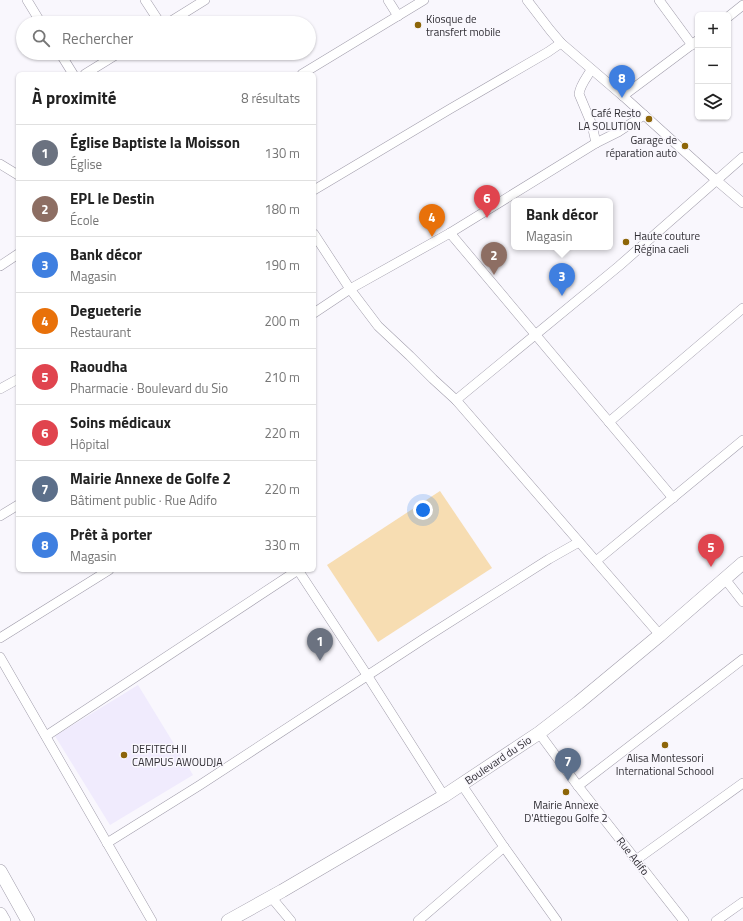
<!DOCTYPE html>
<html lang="fr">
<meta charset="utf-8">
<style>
body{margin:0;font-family:"Titillium Web",sans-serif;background:#f6f6f6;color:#222}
.controls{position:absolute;right:12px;top:12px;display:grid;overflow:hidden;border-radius:6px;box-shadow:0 1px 3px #0004}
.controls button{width:36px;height:36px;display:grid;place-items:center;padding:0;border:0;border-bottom:1px solid #e0e0e0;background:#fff;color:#222;font:20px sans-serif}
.you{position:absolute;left:423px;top:510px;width:14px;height:14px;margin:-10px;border:3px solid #fff;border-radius:50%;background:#1a73e8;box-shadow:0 0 0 6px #1a73e833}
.badge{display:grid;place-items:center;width:26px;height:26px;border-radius:50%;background:#db2777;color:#fff;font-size:13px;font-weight:700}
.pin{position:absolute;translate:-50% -33px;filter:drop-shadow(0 1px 2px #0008)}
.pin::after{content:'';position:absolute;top:21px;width:14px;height:12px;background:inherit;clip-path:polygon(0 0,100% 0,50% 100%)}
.popup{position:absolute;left:511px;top:198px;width:102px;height:52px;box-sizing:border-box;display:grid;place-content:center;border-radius:6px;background:#fff;filter:drop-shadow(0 1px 3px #0005);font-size:13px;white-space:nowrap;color:#767676}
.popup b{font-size:15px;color:#222}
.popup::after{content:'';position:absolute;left:50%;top:100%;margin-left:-8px;border:8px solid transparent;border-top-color:#fff}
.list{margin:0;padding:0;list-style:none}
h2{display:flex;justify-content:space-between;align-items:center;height:52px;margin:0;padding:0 16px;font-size:17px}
h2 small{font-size:13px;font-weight:400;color:#767676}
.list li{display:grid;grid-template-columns:26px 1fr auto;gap:12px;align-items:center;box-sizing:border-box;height:56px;padding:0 16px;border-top:1px solid #e0e0e0}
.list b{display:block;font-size:15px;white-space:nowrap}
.list p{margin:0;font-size:13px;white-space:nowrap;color:#767676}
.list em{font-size:13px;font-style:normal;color:#767676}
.icon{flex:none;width:22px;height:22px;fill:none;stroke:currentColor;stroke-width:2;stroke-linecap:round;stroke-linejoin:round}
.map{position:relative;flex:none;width:743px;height:921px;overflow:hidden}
.search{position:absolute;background:#fff;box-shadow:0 1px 3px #0004;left:16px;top:16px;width:300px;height:44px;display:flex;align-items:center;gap:10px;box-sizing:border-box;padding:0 14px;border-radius:22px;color:#767676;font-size:15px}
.panel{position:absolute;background:#fff;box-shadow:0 1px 3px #0004;left:16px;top:72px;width:300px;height:500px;border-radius:6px}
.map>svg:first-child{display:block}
.built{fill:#f0ebfd}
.green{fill:#f7ddb2}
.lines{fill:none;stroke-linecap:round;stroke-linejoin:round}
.street-casing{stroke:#a19dab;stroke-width:10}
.secondary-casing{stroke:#a19dab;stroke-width:14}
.street{stroke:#fff;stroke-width:9}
.secondary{stroke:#fff;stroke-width:13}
.poi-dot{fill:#8d6508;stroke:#f9f7fd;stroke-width:1.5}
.labels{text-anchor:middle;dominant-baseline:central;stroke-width:3;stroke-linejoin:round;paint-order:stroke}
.poi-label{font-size:11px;fill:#302e34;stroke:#f9f7fd;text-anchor:start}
.street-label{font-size:11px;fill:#302e34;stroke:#f9f7fd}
</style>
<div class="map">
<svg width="743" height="921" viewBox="0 0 743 921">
<rect width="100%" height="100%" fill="#f9f7fd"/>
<path class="built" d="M138,685L193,775L110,825L55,736Z"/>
<path class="green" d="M440,491L492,568L378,642L327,565Z"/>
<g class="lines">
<defs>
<g id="street">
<path d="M27,0L41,23"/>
<path d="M145,0L160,23"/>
<path d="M388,0L398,16"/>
<path d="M527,0L550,30L561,43L623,96L716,180L743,203"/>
<path d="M659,0L692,45"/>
<path d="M728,17L743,5"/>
<path d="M168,23L205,0"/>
<path d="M60,53L73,74"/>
<path d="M591,70C587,77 580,85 579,94L592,125L596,143"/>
<path d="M85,74L119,53"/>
<path d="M302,74L424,0"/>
<path d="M623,96L698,40"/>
<path d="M0,164L18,175"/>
<path d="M314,190L450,109L548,52L561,43"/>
<path d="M450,233L673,498"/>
<path d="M314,234L350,289L378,326L410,356L433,379L456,400L660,635"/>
<path d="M0,266L18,254"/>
<path d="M314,313L350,289L450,233L596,143L618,132L644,115"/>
<path d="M0,389L18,379"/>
<path d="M456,400L619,266L743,157"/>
<path d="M609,422L743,308"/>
<path d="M0,516L18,505"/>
<path d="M596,561L743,440"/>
<path d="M298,570L367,675L444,796"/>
<path d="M725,579L743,602"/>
<path d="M0,638L109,570"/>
<path d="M0,657L152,921"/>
<path d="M539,733L578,786L684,921"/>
<path d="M46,736L298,570"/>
<path d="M462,785L504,847L557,921"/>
<path d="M578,786L743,659"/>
<path d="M107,843L200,785L428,636L549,559L579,542"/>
<path d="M636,860L743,783"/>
<path d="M271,897L291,921"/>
<path d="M418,921L504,847"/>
<path d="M716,921L743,902"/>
</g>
<g id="secondary">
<path d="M0,871L28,921"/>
<path d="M0,914L4,921"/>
<path d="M228,921L282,891L444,796L539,733L578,703L660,635L743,563"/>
</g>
</defs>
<use href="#street" class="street-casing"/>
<use href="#secondary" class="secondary-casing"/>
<use href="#street" class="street"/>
<use href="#secondary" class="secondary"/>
</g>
<g class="poi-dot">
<circle cx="418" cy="25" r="4"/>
<circle cx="649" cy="119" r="4"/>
<circle cx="685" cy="146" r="4"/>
<circle cx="626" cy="242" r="4"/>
<circle cx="665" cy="745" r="4"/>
<circle cx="124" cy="755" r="4"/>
<circle cx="566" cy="792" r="4"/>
</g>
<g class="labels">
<g class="poi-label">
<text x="426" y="19">Kiosque de<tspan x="426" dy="13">transfert mobile</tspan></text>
<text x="641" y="113" text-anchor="end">Café Resto<tspan x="641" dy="13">LA SOLUTION</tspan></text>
<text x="677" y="140" text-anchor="end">Garage de<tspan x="677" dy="13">réparation auto</tspan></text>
<text x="634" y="236">Haute couture<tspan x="634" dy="13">Régina caeli</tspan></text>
<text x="132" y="749">DEFITECH II<tspan x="132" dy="13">CAMPUS AWOUDJA</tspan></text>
<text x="665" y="758" text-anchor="middle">Alisa Montessori<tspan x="665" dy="13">International Schoool</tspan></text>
<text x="566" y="805" text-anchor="middle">Mairie Annexe<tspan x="566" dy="13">D'Attiegou Golfe 2</tspan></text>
</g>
<g class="street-label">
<text transform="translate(498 760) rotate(-34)">Boulevard du Sio</text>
<text transform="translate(633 856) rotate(52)">Rue Adifo</text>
</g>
</g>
</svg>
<div class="controls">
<button>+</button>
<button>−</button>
<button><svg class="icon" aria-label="layers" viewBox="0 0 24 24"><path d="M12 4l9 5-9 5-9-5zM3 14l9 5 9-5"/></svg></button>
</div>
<div class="you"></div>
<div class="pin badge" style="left:320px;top:661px;background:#6b7280">1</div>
<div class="pin badge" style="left:494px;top:275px;background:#8d6e63">2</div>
<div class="pin badge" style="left:562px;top:296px;background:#3f7fe0">3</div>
<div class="popup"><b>Bank décor</b>Magasin</div>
<div class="pin badge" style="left:432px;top:237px;background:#e8710a">4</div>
<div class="pin badge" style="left:711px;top:567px;background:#e0444e">5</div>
<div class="pin badge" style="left:487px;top:218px;background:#e0444e">6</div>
<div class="pin badge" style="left:568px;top:781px;background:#5c6f8a">7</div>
<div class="pin badge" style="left:622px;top:98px;background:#3f7fe0">8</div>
<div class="search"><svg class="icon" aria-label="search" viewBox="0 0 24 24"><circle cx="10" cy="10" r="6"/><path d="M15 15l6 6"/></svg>Rechercher</div>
<section class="panel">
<h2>À proximité<small>8 résultats</small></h2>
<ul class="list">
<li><span class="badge" style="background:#6b7280">1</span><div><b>Église Baptiste la Moisson</b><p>Église</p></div><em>130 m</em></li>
<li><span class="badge" style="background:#8d6e63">2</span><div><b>EPL le Destin</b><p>École</p></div><em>180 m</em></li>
<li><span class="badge" style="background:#3f7fe0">3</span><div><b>Bank décor</b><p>Magasin</p></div><em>190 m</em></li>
<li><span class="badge" style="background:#e8710a">4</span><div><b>Degueterie</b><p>Restaurant</p></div><em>200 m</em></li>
<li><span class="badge" style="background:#e0444e">5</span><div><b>Raoudha</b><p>Pharmacie · Boulevard du Sio</p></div><em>210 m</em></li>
<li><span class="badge" style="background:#e0444e">6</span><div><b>Soins médicaux</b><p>Hôpital</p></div><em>220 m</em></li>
<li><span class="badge" style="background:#5c6f8a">7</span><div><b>Mairie Annexe de Golfe 2</b><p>Bâtiment public · Rue Adifo</p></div><em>220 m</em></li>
<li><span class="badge" style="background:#3f7fe0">8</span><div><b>Prêt à porter</b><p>Magasin</p></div><em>330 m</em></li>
</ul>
</section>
</div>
